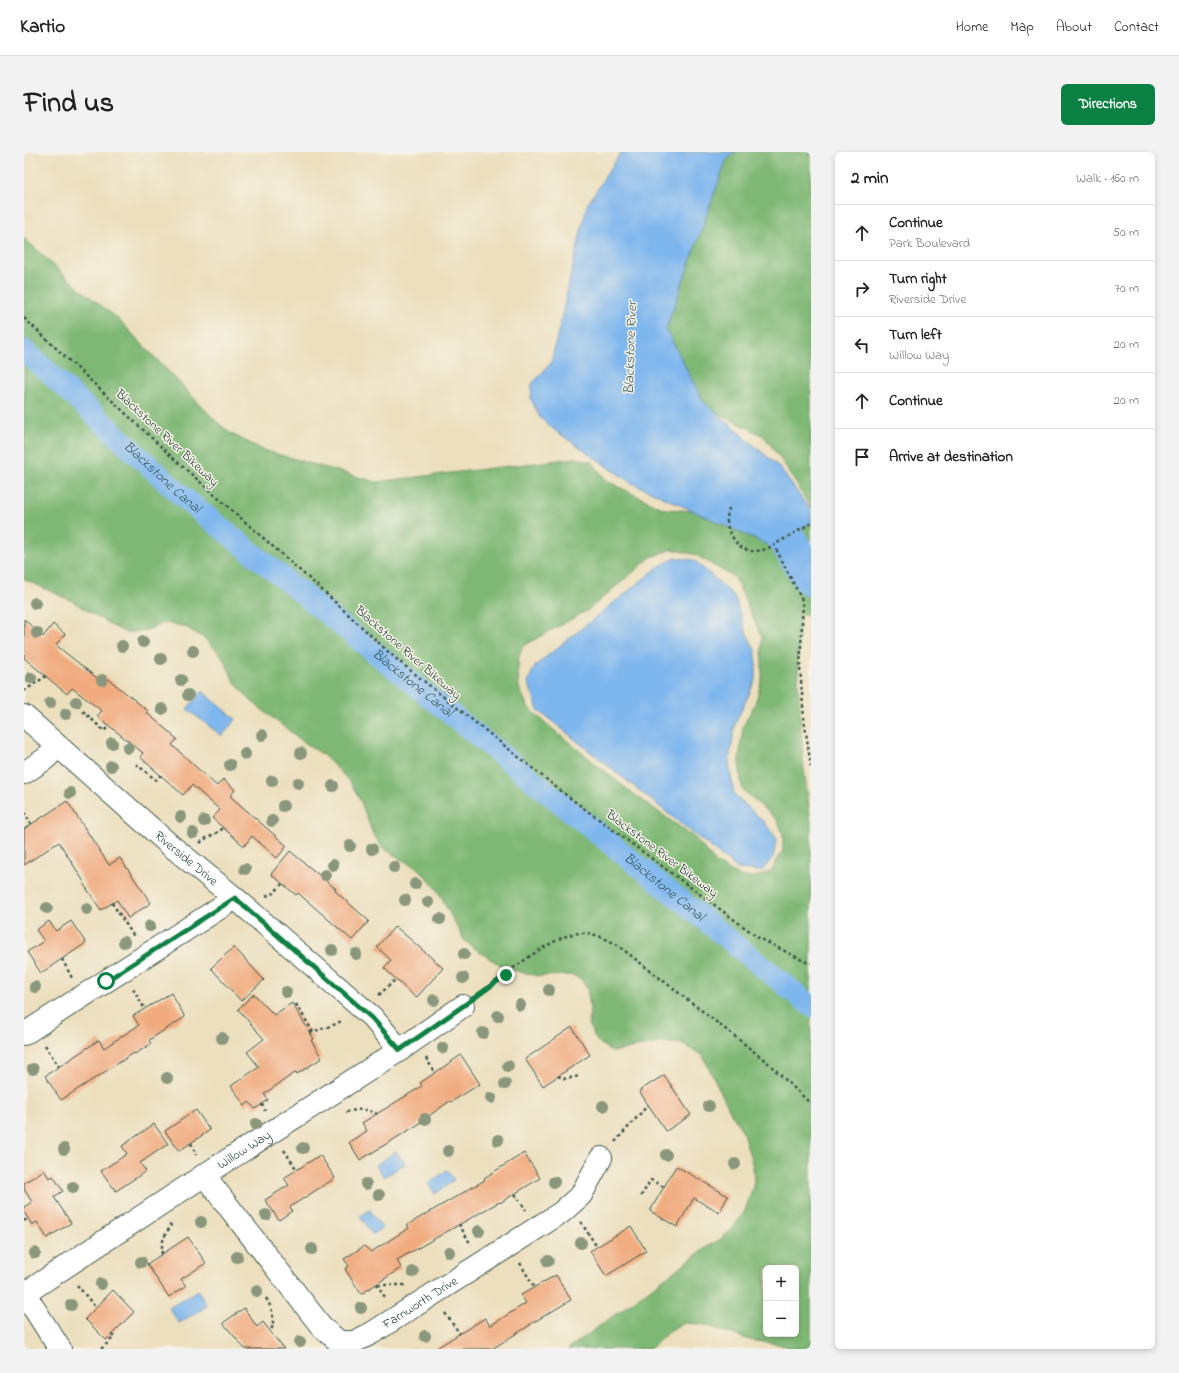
<!DOCTYPE html>
<meta charset="utf-8">
<style>
body{margin:0;font-family:"Indie Flower",sans-serif;background:#f2f2f2;color:#222}
.controls{position:absolute;right:12px;bottom:12px;display:grid;overflow:hidden;border-radius:6px;box-shadow:0 2px 6px #0003}
.controls button{width:36px;height:36px;display:grid;place-items:center;padding:0;border:0;border-bottom:1px solid #e0e0e0;background:#fff;color:#222;font:20px sans-serif}
.stop{position:absolute;width:12px;height:12px;margin:-9px;border:3px solid #0b8043;border-radius:50%;background:#fff}
.stop.end{background:#0b8043;border-color:#fff;box-shadow:0 1px 4px #0008}
.list{margin:0;padding:0;list-style:none}
h2{display:flex;justify-content:space-between;align-items:center;height:52px;margin:0;padding:0 16px;font-size:17px}
h2 small{font-size:13px;font-weight:400;color:#767676}
.list li{display:grid;grid-template-columns:26px 1fr auto;gap:12px;align-items:center;box-sizing:border-box;height:56px;padding:0 16px;border-top:1px solid #e0e0e0}
.list b{display:block;font-size:15px;white-space:nowrap}
.list p{margin:0;font-size:13px;white-space:nowrap;color:#767676}
.list em{font-size:13px;font-style:normal;color:#767676}
.icon{flex:none;width:22px;height:22px;fill:none;stroke:currentColor;stroke-width:2;stroke-linecap:round;stroke-linejoin:round}
.map{position:relative;flex:none;width:787px;height:1197px;overflow:hidden;border-radius:6px}
header{display:flex;align-items:center;gap:24px;box-sizing:border-box;height:56px;padding:0 20px;background:#fff;border-bottom:1px solid #e0e0e0}
header strong{font-size:19px}
nav{display:flex;gap:22px;margin-inline-start:auto;font-size:14px}
.intro{display:flex;align-items:center;justify-content:space-between;box-sizing:border-box;height:96px;padding:0 24px}
h1{margin:0;font-size:28px}
.button{padding:10px 18px;border-radius:6px;background:#0b8043;color:#fff;font-size:14px;font-weight:700}
main{display:flex;gap:24px;padding:0 24px}
aside{flex:1;background:#fff;border-radius:6px;box-shadow:0 2px 6px #0003}
.map>svg:first-child{display:block}
.forest{fill:#7fb875;stroke:#4f7a54;fill-rule:evenodd}
.water{fill:#7eb6ee;stroke:#4e7a91}
.lines{fill:none;stroke-linecap:round;stroke-linejoin:round}
.canal{stroke:#7eb6ee;stroke-width:22}
.river{stroke:#7eb6ee;stroke-width:38}
.building{fill:#f1ab7f}
.minor-casing{stroke:#3e5549;stroke-width:24}
.path{stroke:#3e5549;stroke-width:2.5;stroke-dasharray:3 3;stroke-linecap:butt}
.minor{stroke:#fff;stroke-width:22}
.tree{fill:#8a977b}
.route{stroke:#0b8043;stroke-width:5}
.labels{text-anchor:middle;dominant-baseline:central;stroke-width:3;stroke-linejoin:round;paint-order:stroke}
.street-label{font-size:13px;fill:#1f3d34;stroke:#f7f3e8}
.water-label{font-size:14px;font-style:italic;fill:#375b62;stroke:#f7f3e8}
</style>
<header>
<strong>Kartio</strong>
<nav><a>Home</a><a>Map</a><a>About</a><a>Contact</a></nav>
</header>
<div class="intro"><h1>Find us</h1><a class="button">Directions</a></div>
<main>
<div class="map">
<svg width="787" height="1197" viewBox="0 0 787 1197">
<rect width="100%" height="100%" fill="#f7f3e8"/>
<filter id="ink" filterUnits="userSpaceOnUse"><feTurbulence type="fractalNoise" baseFrequency=".025" numOctaves="2"/><feDisplacementMap in="SourceGraphic" scale="8" xChannelSelector="R" yChannelSelector="G"/><feConvolveMatrix kernelMatrix="1 2 1 2 8 2 1 2 1" color-interpolation-filters="sRGB"/></filter>
<filter id="wash" filterUnits="userSpaceOnUse"><feTurbulence type="fractalNoise" baseFrequency=".012" numOctaves="4" result="noise"/><feDisplacementMap in="SourceGraphic" scale="16" xChannelSelector="R" yChannelSelector="G"/><feGaussianBlur stdDeviation="0.9" result="paint"/><feColorMatrix in="noise" values="0 0 0 0 0 0 0 0 0 0 0 0 0 0 0 0 0 1.4 0 .05"/><feComposite in="paint" operator="in"/></filter>
<g filter="url(#wash)">
<rect width="100%" height="100%" fill="#ecdfbd"/>
<g class="forest">
<path d="M705,0H787V356L763,316L740,284L659,244L640,227L639,125Z"/>
<path d="M0,86L51,133L93,166L192,269L206,281L239,298L352,330L552,306L568,310L583,329L640,357L787,366V388L763,401L787,442V462L775,463L774,529L779,609L787,671V1197H771L754,1192L726,1188L678,1172L660,1171L642,1182L626,1197H544L683,1095L697,1087L708,1077L721,1059L730,1031L729,1014L718,978L708,963L679,904L659,892L638,890L588,900L573,889L565,874L566,855L563,836L557,827L548,823L515,824L496,820L480,815L457,801L440,788L414,739L402,725L392,715L376,707L358,695L349,682L337,650L327,632L316,619L298,602L277,588L227,549L210,529L198,504L180,486L160,474L140,471L123,478L102,481L87,473L48,449L0,427ZM648,397L672,403L711,426L738,485V527L731,552L719,574L715,608L718,637L754,669L759,682V698L748,718L736,724L726,725H716L692,711L671,686L604,638L526,575L504,555L495,536L494,515L495,504L499,494L564,458L627,405ZM742,1116H772V1182H742Z"/>
</g>
<g class="water">
<path d="M597,0H711L702,9L642,177L679,249L755,315L787,359V371L744,393L606,330L533,280L516,266L507,247L508,232L527,211L563,53Z"/>
<path d="M652,406L670,408L710,444L722,480L732,500V527L711,572L705,611L710,642L740,670L753,687L749,705L738,719L714,717L514,558L504,529L512,513L637,413Z"/>
<path d="M178,539L212,567L198,584L163,557Z"/>
<path d="M372,999L381,1012L360,1025L352,1013Z"/>
<path d="M423,1018L430,1028L411,1042L404,1032Z"/>
<path d="M346,1058L358,1076L348,1082L336,1064Z"/>
<path d="M174,1138L183,1154L155,1171L145,1156Z"/>
</g>
<g class="lines">
<path class="canal" id="s1" d="M0,198L159,345L787,854"/>
<path class="river" d="M726,346L748,364L787,425"/>
</g>
<g id="blocks">
<g class="building">
<path d="M0,467L19,485L29,472L41,482L32,493L78,530L82,525L124,559L123,561L153,587L148,593L193,634L199,627L211,638L206,644L263,694L253,706L228,684L220,694L188,666L196,658L168,633L159,643L116,605L119,601L73,564L78,559L48,536L43,542L0,506Z"/>
<path d="M43,649L85,713L96,706L127,751L104,766L93,748L77,758L59,731L60,730L35,690L0,713V677Z"/>
<path d="M266,699L312,737L311,739L345,769L328,788L274,741L272,743L247,722Z"/>
<path d="M25,769L32,779L47,769L62,791L17,821L3,800L20,789L12,778Z"/>
<path d="M371,774L419,816L392,846L360,816L367,808L353,795Z"/>
<path d="M210,795L240,828L217,849L187,816Z"/>
<path d="M147,841L161,865L125,888L127,892L111,902L110,901L37,948L21,924L75,888L80,896L115,873L109,864Z"/>
<path d="M230,842L250,863L268,851L290,887L287,888L298,906L273,922L272,920L240,942L244,948L231,957L225,950L221,954L207,934L235,915L223,900L240,887L214,857Z"/>
<path d="M548,875L566,903L519,934L501,907Z"/>
<path d="M437,903L456,932L427,950L426,949L395,971V972L336,1008L325,990L343,979L338,971L398,934L396,931Z"/>
<path d="M640,923L667,963L642,979L615,939Z"/>
<path d="M172,958L186,978L155,999L141,979Z"/>
<path d="M130,972L144,992L116,1011L122,1019L92,1039L77,1019L103,1002L98,994Z"/>
<path d="M500,1001L516,1026L476,1051L475,1050L373,1108L377,1116L337,1142L321,1117L325,1114L320,1107L340,1094L347,1100L385,1076L383,1073L461,1028L460,1026Z"/>
<path d="M296,1003L311,1026L266,1055L268,1059L255,1068L241,1048L265,1033L260,1026Z"/>
<path d="M652,1014L704,1044L695,1061L670,1046L653,1075L626,1059Z"/>
<path d="M20,1018L25,1026L29,1024L39,1039L30,1045L47,1071L23,1086L13,1070L8,1073L0,1060V1055L8,1050L0,1037V1031Z"/>
<path d="M607,1074L622,1099L582,1124L566,1099Z"/>
<path d="M164,1085L182,1111L157,1127L162,1134L145,1145L123,1112Z"/>
<path d="M532,1123L547,1148L505,1173H506L468,1197H411L461,1166L466,1174L502,1151L497,1143Z"/>
<path d="M89,1138L110,1160L82,1188L61,1167Z"/>
<path d="M220,1156L233,1175L239,1170L260,1197H221L199,1171Z"/>
</g>
</g>
</g>
<g filter="url(#ink)">
<use href="#blocks" fill-opacity="0" stroke="#3e5549" stroke-width="1"/>
<g class="lines">
<defs>
<g id="minor">
<path id="s2" d="M0,564L146,693L211,746L348,865L376,898"/>
<path d="M0,621L21,607L34,595"/>
<path d="M0,882L211,746"/>
<path id="s3" d="M180,1023L297,1174L315,1190H330L348,1181L538,1060L557,1043L577,1006"/>
<path d="M0,1141L36,1197"/>
<path id="s4" d="M0,1142L182,1022L376,898L439,854"/>
</g>
</defs>
<use href="#minor" class="minor-casing"/>
<g class="path">
<path d="M0,166L148,305L298,438L371,506L542,643L735,786L782,810L787,811"/>
<path d="M705,356C704,360 703,364 703,368C703,375 705,381 709,386C718,402 735,402 750,393"/>
<path d="M787,371L750,393L779,450L776,516L780,566L787,615"/>
<path d="M0,539L22,524"/>
<path d="M59,559L80,579L85,574"/>
<path d="M112,612L132,628L137,623"/>
<path d="M0,660L7,672"/>
<path d="M176,691C183,684 192,683 199,676"/>
<path d="M242,744L250,741L258,732"/>
<path d="M88,751L111,786"/>
<path d="M38,807L48,826"/>
<path d="M109,837L121,857"/>
<path d="M456,842C478,825 528,783 555,781C569,780 580,786 592,792L718,890L744,911L787,952"/>
<path d="M355,843L372,827"/>
<path d="M272,852L289,880"/>
<path d="M286,881L312,872L319,868"/>
<path d="M21,893L35,915"/>
<path d="M402,906L411,921"/>
<path d="M534,924L539,927L556,924"/>
<path d="M238,952L241,959"/>
<path d="M322,960C335,957 341,956 353,962"/>
<path d="M591,990L624,953"/>
<path d="M167,991L172,1003"/>
<path d="M260,998L273,1018"/>
<path d="M491,1042L502,1058"/>
<path d="M617,1044L627,1028L640,1035"/>
<path d="M0,1069L4,1066"/>
<path d="M557,1070L573,1095"/>
<path d="M435,1072L447,1093"/>
<path d="M138,1102C137,1091 140,1083 147,1074L145,1071"/>
<path d="M496,1111L510,1135"/>
<path d="M353,1132L362,1147"/>
<path d="M53,1133L72,1156"/>
<path d="M354,1133H381"/>
<path d="M242,1146C249,1158 251,1166 247,1180"/>
<path d="M421,1161L436,1182"/>
<path d="M77,1197L90,1185L88,1183"/>
</g>
<use href="#minor" class="minor"/>
</g>
<g class="tree">
<circle cx="11" cy="451" r="6"/>
<circle cx="13" cy="481" r="6"/>
<circle cx="119" cy="490" r="6"/>
<circle cx="98" cy="494" r="6"/>
<circle cx="169" cy="499" r="6"/>
<circle cx="137" cy="507" r="6"/>
<circle cx="7" cy="526" r="6"/>
<circle cx="78" cy="528" r="6"/>
<circle cx="157" cy="528" r="6"/>
<circle cx="164" cy="543" r="6"/>
<circle cx="52" cy="550" r="6"/>
<circle cx="26" cy="551" r="6"/>
<circle cx="138" cy="557" r="6"/>
<circle cx="42" cy="562" r="6"/>
<circle cx="238" cy="583" r="6"/>
<circle cx="88" cy="591" r="6"/>
<circle cx="104" cy="596" r="6"/>
<circle cx="277" cy="601" r="6"/>
<circle cx="221" cy="602" r="6"/>
<circle cx="206" cy="613" r="6"/>
<circle cx="87" cy="614" r="6"/>
<circle cx="248" cy="629" r="6"/>
<circle cx="274" cy="631" r="6"/>
<circle cx="309" cy="634" r="6"/>
<circle cx="46" cy="641" r="6"/>
<circle cx="259" cy="654" r="6"/>
<circle cx="157" cy="665" r="6"/>
<circle cx="180" cy="669" r="6"/>
<circle cx="248" cy="669" r="6"/>
<circle cx="169" cy="681" r="6"/>
<circle cx="326" cy="694" r="6"/>
<circle cx="348" cy="697" r="6"/>
<circle cx="309" cy="713" r="6"/>
<circle cx="370" cy="715" r="6"/>
<circle cx="221" cy="717" r="6"/>
<circle cx="301" cy="723" r="6"/>
<circle cx="391" cy="732" r="6"/>
<circle cx="381" cy="748" r="6"/>
<circle cx="404" cy="750" r="6"/>
<circle cx="23" cy="756" r="6"/>
<circle cx="63" cy="757" r="6"/>
<circle cx="416" cy="767" r="6"/>
<circle cx="126" cy="774" r="6"/>
<circle cx="100" cy="790" r="6"/>
<circle cx="308" cy="798" r="6"/>
<circle cx="332" cy="802" r="6"/>
<circle cx="440" cy="802" r="6"/>
<circle cx="439" cy="826" r="6"/>
<circle cx="11" cy="835" r="6"/>
<circle cx="525" cy="838" r="6"/>
<circle cx="262" cy="840" r="6"/>
<circle cx="410" cy="848" r="6"/>
<circle cx="496" cy="853" r="6"/>
<circle cx="474" cy="864" r="6"/>
<circle cx="459" cy="881" r="6"/>
<circle cx="198" cy="886" r="6"/>
<circle cx="419" cy="896" r="6"/>
<circle cx="484" cy="914" r="6"/>
<circle cx="9" cy="917" r="6"/>
<circle cx="143" cy="926" r="6"/>
<circle cx="481" cy="932" r="6"/>
<circle cx="467" cy="946" r="6"/>
<circle cx="579" cy="954" r="6"/>
<circle cx="685" cy="954" r="6"/>
<circle cx="401" cy="967" r="6"/>
<circle cx="232" cy="972" r="6"/>
<circle cx="474" cy="988" r="6"/>
<circle cx="279" cy="996" r="6"/>
<circle cx="40" cy="997" r="6"/>
<circle cx="424" cy="999" r="6"/>
<circle cx="642" cy="1003" r="6"/>
<circle cx="711" cy="1012" r="6"/>
<circle cx="530" cy="1030" r="6"/>
<circle cx="342" cy="1032" r="6"/>
<circle cx="49" cy="1035" r="6"/>
<circle cx="355" cy="1043" r="6"/>
<circle cx="242" cy="1063" r="6"/>
<circle cx="177" cy="1070" r="6"/>
<circle cx="455" cy="1079" r="6"/>
<circle cx="557" cy="1091" r="6"/>
<circle cx="288" cy="1097" r="6"/>
<circle cx="425" cy="1100" r="6"/>
<circle cx="11" cy="1101" r="6"/>
<circle cx="213" cy="1105" r="6"/>
<circle cx="524" cy="1109" r="6"/>
<circle cx="117" cy="1110" r="6"/>
<circle cx="389" cy="1120" r="6"/>
<circle cx="77" cy="1132" r="6"/>
<circle cx="233" cy="1139" r="6"/>
<circle cx="47" cy="1153" r="6"/>
<circle cx="337" cy="1156" r="6"/>
<circle cx="401" cy="1184" r="6"/>
<circle cx="276" cy="1190" r="6"/>
</g>
</g>
<g class="lines" filter="url(#ink)">
<path class="route" d="M82,829L211,746L348,866L376,898L439,854L482,823"/>
</g>
<g class="labels">
<g class="street-label">
<text transform="translate(143 286) rotate(43)">Blackstone River Bikeway</text>
<text transform="translate(384 501) rotate(41)">Blackstone River Bikeway</text>
<text transform="translate(638 702) rotate(37)">Blackstone River Bikeway</text>
<text stroke="none"><textPath href="#s2" startOffset="216">Riverside Drive</textPath></text>
<text stroke="none"><textPath href="#s4" startOffset="263">Willow Way</textPath></text>
<text stroke="none"><textPath href="#s3" startOffset="307">Farnworth Drive</textPath></text>
</g>
<g class="water-label">
<text transform="translate(607 196) rotate(-88)">Blackstone River</text>
<text stroke="none"><textPath href="#s1" startOffset="188">Blackstone Canal</textPath></text>
<text stroke="none"><textPath href="#s1" startOffset="512">Blackstone Canal</textPath></text>
<text stroke="none"><textPath href="#s1" startOffset="836">Blackstone Canal</textPath></text>
</g>
</g>
</svg>
<div class="controls">
<button>+</button>
<button>−</button>
</div>
<div class="stop" style="left:82px;top:829px"></div>
<div class="stop end" style="left:482px;top:823px"></div>
</div>
<aside>
<h2>2 min<small>Walk · 160 m</small></h2>
<ul class="list">
<li><svg class="icon" aria-label="ahead" viewBox="0 0 24 24"><path d="M12 20V5M6 11l6-6 6 6"/></svg><div><b>Continue</b><p>Park Boulevard</p></div><em>50 m</em></li>
<li><svg class="icon" aria-label="right" viewBox="0 0 24 24"><path d="M7 20v-9h11M14 6l5 5-5 5"/></svg><div><b>Turn right</b><p>Riverside Drive</p></div><em>70 m</em></li>
<li><svg class="icon" aria-label="left" viewBox="0 0 24 24"><path d="M17 20v-9H6M10 6l-5 5 5 5"/></svg><div><b>Turn left</b><p>Willow Way</p></div><em>20 m</em></li>
<li><svg class="icon" aria-label="ahead" viewBox="0 0 24 24"><path d="M12 20V5M6 11l6-6 6 6"/></svg><div><b>Continue</b></div><em>20 m</em></li>
<li><svg class="icon" aria-label="arrive" viewBox="0 0 24 24"><path d="M6 21V4h12l-3 4 3 4H6"/></svg><div><b>Arrive at destination</b></div></li>
</ul>
</aside>
</main>
